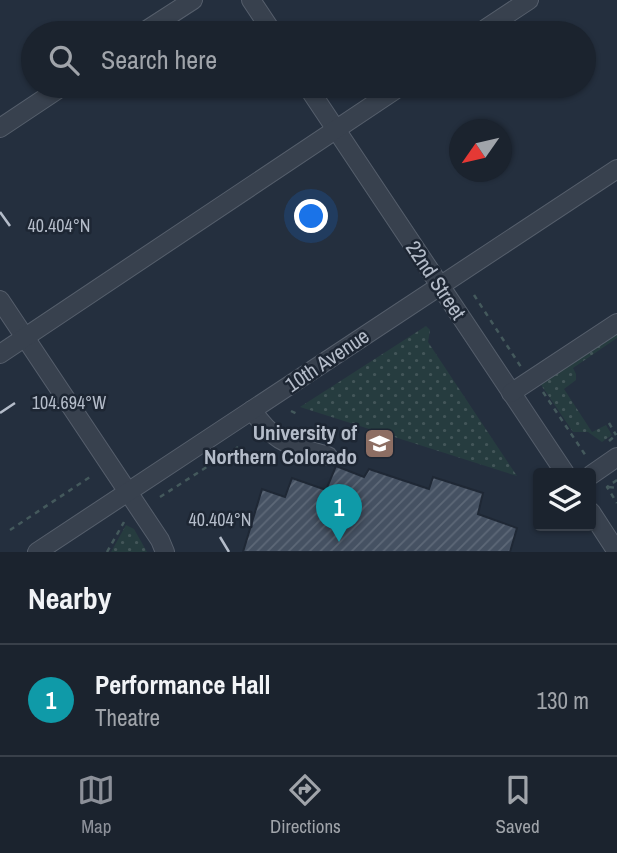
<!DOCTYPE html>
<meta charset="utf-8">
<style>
body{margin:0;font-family:"Archivo Narrow",sans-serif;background:#282f3a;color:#f1f3f6}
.controls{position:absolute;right:21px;bottom:21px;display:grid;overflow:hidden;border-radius:7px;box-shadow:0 2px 5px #0004}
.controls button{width:63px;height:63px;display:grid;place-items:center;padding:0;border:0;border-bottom:2px solid #39404a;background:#1b232e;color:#f1f3f6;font:35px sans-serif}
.compass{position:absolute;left:449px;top:119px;width:63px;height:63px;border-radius:50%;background:#1b232e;box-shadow:0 2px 5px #0004;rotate:236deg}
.you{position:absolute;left:312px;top:217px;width:24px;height:24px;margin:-18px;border:5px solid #fff;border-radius:50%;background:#1a73e8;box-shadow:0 0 0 10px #1a73e833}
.badge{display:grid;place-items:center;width:46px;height:46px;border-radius:50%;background:#8c9099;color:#fff;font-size:23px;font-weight:700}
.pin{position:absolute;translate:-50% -58px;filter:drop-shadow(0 2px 4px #0008)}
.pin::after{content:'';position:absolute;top:37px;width:24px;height:21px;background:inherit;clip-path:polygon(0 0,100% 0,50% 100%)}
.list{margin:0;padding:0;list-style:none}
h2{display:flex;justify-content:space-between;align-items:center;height:91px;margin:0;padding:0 28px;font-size:30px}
h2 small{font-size:23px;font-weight:400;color:#a0a4aa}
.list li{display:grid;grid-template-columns:46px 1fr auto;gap:21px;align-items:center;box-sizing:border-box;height:112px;padding:0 28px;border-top:2px solid #39404a}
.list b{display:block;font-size:26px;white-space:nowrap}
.list p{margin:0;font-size:23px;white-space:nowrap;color:#a0a4aa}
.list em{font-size:23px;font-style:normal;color:#a0a4aa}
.icon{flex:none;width:38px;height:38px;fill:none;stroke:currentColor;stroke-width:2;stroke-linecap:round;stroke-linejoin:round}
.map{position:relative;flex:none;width:617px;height:552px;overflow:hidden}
.search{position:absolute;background:#1b232e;box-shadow:0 2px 5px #0004;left:21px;right:21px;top:21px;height:77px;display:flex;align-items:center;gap:18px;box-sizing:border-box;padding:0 24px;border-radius:38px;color:#a0a4aa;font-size:26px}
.sheet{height:203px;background:#1b232e}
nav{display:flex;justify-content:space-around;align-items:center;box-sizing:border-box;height:98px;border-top:2px solid #39404a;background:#1b232e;font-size:19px;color:#a0a4aa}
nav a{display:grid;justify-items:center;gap:4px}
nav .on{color:#8c9099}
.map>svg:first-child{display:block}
.grass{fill:url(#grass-dots)}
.building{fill:url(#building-hatch);stroke:#1f2835;stroke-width:2}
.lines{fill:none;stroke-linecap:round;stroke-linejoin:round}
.minor-casing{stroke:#565f6c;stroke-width:20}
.path{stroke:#44595c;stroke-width:2.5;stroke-dasharray:5 5;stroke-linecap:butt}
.minor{stroke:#38414e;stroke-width:18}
.ticks{fill:none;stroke:#b4bcc9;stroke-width:2.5}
.labels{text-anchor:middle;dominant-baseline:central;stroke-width:5;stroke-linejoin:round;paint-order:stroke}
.street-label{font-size:21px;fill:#b4bcc9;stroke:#1d2633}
.poi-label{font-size:21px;font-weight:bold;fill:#b4bcc9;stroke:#1d2633;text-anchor:end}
.ticks-label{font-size:18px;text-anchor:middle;fill:#b4bcc9;stroke:#1d2633;stroke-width:5;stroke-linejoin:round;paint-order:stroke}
</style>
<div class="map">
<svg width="617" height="552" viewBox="0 0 617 552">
<defs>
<pattern id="grass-dots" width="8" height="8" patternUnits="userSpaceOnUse" patternTransform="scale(1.75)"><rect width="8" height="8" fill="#263c3f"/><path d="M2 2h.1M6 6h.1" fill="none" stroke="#435659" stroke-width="1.8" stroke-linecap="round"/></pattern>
<pattern id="building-hatch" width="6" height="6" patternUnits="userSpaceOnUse" patternTransform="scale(1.75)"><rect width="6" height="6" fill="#455162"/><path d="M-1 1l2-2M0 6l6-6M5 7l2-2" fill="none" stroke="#5d6877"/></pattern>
</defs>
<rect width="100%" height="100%" fill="#242f3e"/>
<g class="grass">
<path d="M426,326L430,330L428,342L517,476L300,407Z"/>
<path d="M617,330V338L573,368L576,374V380L564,389L592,432L606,425L612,435L602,442L588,432H573L539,382Z"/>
<path d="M126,525L134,529L147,552H111Z"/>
</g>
<path class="building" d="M336,466L364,477L369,469L429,489L433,477L483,493L478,514L517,528L510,552H243L262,489L285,497L292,478L326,490Z"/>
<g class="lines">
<defs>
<g id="minor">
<path d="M251,0L273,33"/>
<path d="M142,33L193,0"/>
<path d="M479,33L529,0"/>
<path d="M307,86L565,473"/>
<path d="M0,128L63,86"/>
<path d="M0,300L160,540L165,552"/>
<path d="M0,354L401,86"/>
<path d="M511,393L617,323"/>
<path d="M252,410C277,446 289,444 328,456"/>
<path d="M591,475L617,457"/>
<path d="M591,512L617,552"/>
<path d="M37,552L617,169"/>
</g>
</defs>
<use href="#minor" class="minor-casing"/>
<g class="path">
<path d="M474,295L521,367"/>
<path d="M543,392L586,456"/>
<path d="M291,411L299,415"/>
<path d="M609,423L616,435"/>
<path d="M609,441L617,434"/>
<path d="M617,480L607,487L617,503"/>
<path d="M609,487L617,488"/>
<path d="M160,497L238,447"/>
<path d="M10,530L93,475"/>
<path d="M107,552L124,522"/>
</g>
<use href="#minor" class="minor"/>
</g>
<path class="ticks" d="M0,212L10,226M0,413L15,403M220,537L229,552"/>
<defs>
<symbol id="university-square" viewBox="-11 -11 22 22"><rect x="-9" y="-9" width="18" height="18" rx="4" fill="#8d6e63" stroke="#1d2633"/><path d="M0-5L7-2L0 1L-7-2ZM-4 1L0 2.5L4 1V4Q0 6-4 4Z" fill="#fff"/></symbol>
</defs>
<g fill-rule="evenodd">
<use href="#university-square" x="362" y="426" width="35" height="35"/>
</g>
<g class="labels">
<g class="street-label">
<text transform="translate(436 280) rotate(56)">22nd Street</text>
<text transform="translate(327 360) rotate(-34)">10th Avenue</text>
</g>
<g class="poi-label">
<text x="357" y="432">University of<tspan x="357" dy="24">Northern Colorado</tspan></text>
</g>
</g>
<g class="ticks-label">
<text x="59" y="232">40.404°N</text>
<text x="69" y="409">104.694°W</text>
<text x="220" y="526">40.404°N</text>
</g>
</svg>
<div class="controls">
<button><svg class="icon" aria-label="layers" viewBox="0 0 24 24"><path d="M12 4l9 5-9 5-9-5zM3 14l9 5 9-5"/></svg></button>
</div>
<svg class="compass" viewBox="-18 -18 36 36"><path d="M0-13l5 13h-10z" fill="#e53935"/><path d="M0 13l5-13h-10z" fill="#a0a4aa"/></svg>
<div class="you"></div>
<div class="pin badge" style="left:339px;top:542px;background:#0f9aa8">1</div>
<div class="search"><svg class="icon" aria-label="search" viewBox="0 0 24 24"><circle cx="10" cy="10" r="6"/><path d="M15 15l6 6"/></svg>Search here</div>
</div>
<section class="sheet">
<h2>Nearby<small></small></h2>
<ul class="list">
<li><span class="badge" style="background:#0f9aa8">1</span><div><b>Performance Hall</b><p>Theatre</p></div><em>130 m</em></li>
</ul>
</section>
<nav>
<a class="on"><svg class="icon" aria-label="map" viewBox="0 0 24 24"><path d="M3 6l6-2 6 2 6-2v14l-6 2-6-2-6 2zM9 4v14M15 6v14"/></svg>Map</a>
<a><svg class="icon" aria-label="directions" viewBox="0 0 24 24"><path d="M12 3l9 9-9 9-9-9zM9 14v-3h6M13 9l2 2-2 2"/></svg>Directions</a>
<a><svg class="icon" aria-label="saved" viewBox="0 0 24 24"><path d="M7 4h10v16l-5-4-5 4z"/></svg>Saved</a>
</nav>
